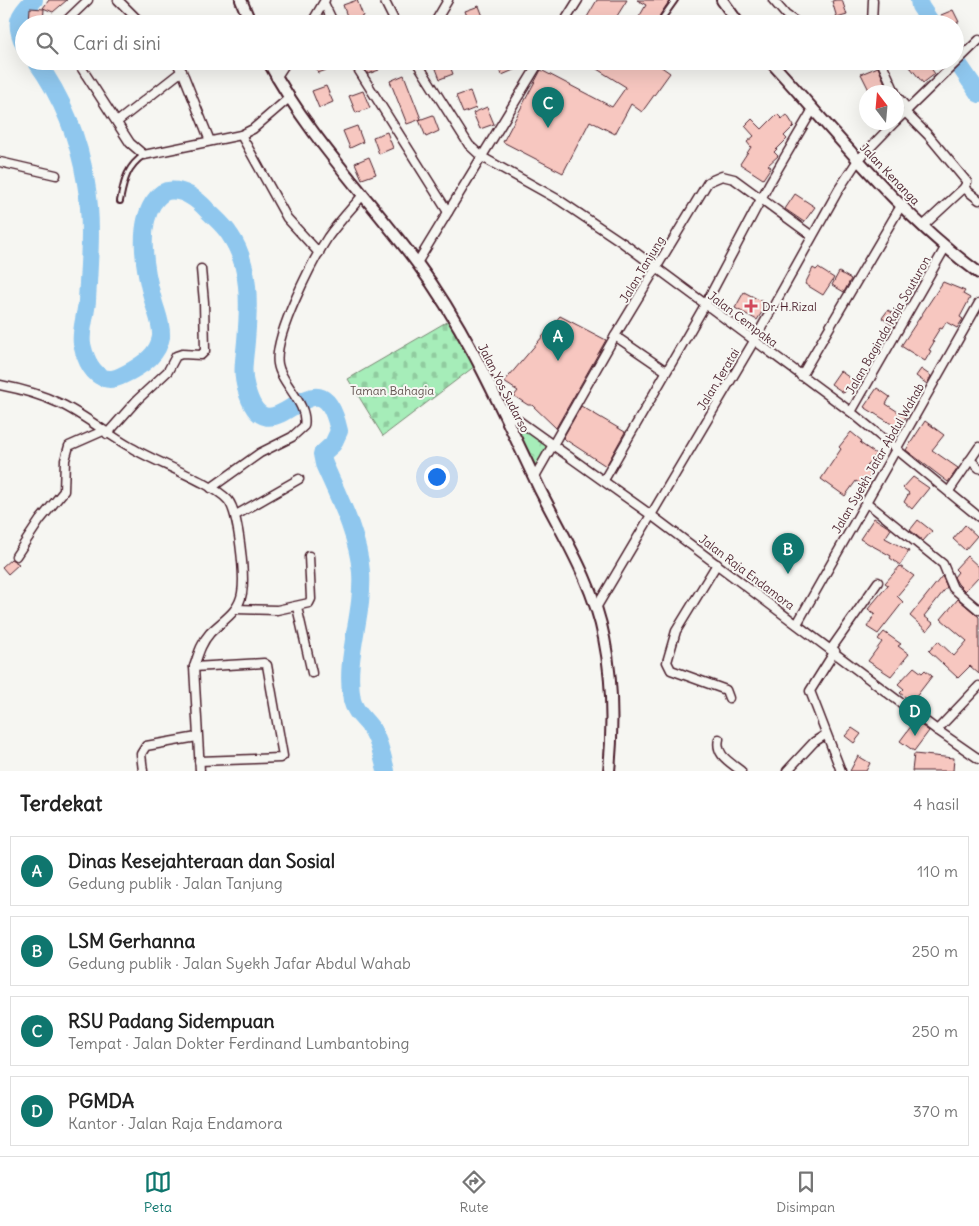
<!DOCTYPE html>
<html lang="id">
<meta charset="utf-8">
<style>
body{margin:0;font-family:Delius,sans-serif;background:#f2f2f2;color:#222}
.compass{position:absolute;left:859px;top:85px;width:45px;height:45px;border-radius:50%;background:#fff;box-shadow:0 5px 20px #0002;rotate:344deg}
.you{position:absolute;left:436px;top:476px;width:18px;height:18px;margin:-12px;border:4px solid #fff;border-radius:50%;background:#1a73e8;box-shadow:0 0 0 8px #1a73e833}
.badge{display:grid;place-items:center;width:32px;height:32px;border-radius:50%;background:#0f766e;color:#fff;font-size:16px;font-weight:700}
.pin{position:absolute;translate:-50% -41px;filter:drop-shadow(0 1px 2px #0008)}
.pin::after{content:'';position:absolute;top:26px;width:18px;height:15px;background:inherit;clip-path:polygon(0 0,100% 0,50% 100%)}
.list{margin:0;padding:0;list-style:none}
h2{display:flex;justify-content:space-between;align-items:center;height:65px;margin:0;padding:0 20px;font-size:21px}
h2 small{font-size:16px;font-weight:400;color:#767676}
.list li{display:grid;grid-template-columns:32px 1fr auto;gap:15px;align-items:center;box-sizing:border-box;height:70px;margin:0 10px 10px;padding:0 10px;border:1px solid #e0e0e0;border-radius:0px}
.list b{display:block;font-size:19px;white-space:nowrap}
.list p{margin:0;font-size:16px;white-space:nowrap;color:#767676}
.list em{font-size:16px;font-style:normal;color:#767676}
.icon{flex:none;width:28px;height:28px;fill:none;stroke:currentColor;stroke-width:2;stroke-linecap:round;stroke-linejoin:round}
.map{position:relative;flex:none;width:979px;height:771px;overflow:hidden}
.search{position:absolute;background:#fff;box-shadow:0 5px 20px #0002;left:15px;right:15px;top:15px;height:55px;display:flex;align-items:center;gap:12px;box-sizing:border-box;padding:0 18px;border-radius:28px;color:#767676;font-size:19px}
.sheet{height:385px;background:#fff}
nav{display:flex;justify-content:space-around;align-items:center;box-sizing:border-box;height:70px;border-top:1px solid #e0e0e0;background:#fff;font-size:14px;color:#767676}
nav a{display:grid;justify-items:center;gap:2px}
nav .on{color:#0f766e}
.map>svg:first-child{display:block}
.forest{fill:url(#forest-crowns);stroke:#788672}
.cemetery{fill:url(#cemetery-stones);stroke:#788672}
.lines{fill:none;stroke-linecap:round;stroke-linejoin:round}
.river{stroke:#8fc7ee;stroke-width:18}
.building{fill:#f7c7c0;stroke:#4a1f2b}
.service-casing{stroke:#4a1f2b;stroke-width:8}
.minor-casing{stroke:#4a1f2b;stroke-width:11}
.tertiary-casing{stroke:#4a1f2b;stroke-width:14}
.service{stroke:#f6f6f2;stroke-width:4}
.minor{stroke:#f6f6f2;stroke-width:8}
.tertiary{stroke:#f6f6f2;stroke-width:10}
.poi-dot{fill:#d1495b;stroke:#f6f6f2;stroke-width:2}
.labels{text-anchor:middle;dominant-baseline:central;stroke-width:4;stroke-linejoin:round;paint-order:stroke}
.street-label{font-size:12px;fill:#4a1f2b;stroke:#f6f6f2}
.poi-label{font-size:12px;fill:#4a1f2b;stroke:#f6f6f2;text-anchor:start}
.park-label{font-size:12px;fill:#61524e;stroke:#f6f6f2}
</style>
<div class="map">
<svg width="979" height="771" viewBox="0 0 979 771">
<defs>
<pattern id="forest-crowns" width="20" height="18" patternUnits="userSpaceOnUse" patternTransform="scale(1.25)"><rect width="20" height="18" fill="#a6edb9"/><path d="M2 6a3 3 0 1 1 6 0M12 15a3 3 0 1 1 6 0" fill="none" stroke="#90cb9f"/></pattern>
<pattern id="cemetery-stones" width="16" height="16" patternUnits="userSpaceOnUse" patternTransform="scale(1.25)"><rect width="16" height="16" fill="#a6edb9"/><path d="M2 7V4a2 2 0 0 1 4 0v3zM10 15v-3a2 2 0 0 1 4 0v3z" fill="#90cb9f"/></pattern>
</defs>
<rect width="100%" height="100%" fill="#f6f6f2"/>
<filter id="ink" filterUnits="userSpaceOnUse"><feTurbulence type="fractalNoise" baseFrequency=".02" numOctaves="2"/><feDisplacementMap in="SourceGraphic" scale="10" xChannelSelector="R" yChannelSelector="G"/><feConvolveMatrix kernelMatrix="1 2 1 2 8 2 1 2 1" color-interpolation-filters="sRGB"/></filter>
<g filter="url(#ink)">
<path class="forest" d="M503,412L551,445L534,474Z"/>
<path class="cemetery" d="M448,321L475,366L383,436L348,379Z"/>
<g class="lines">
<g class="river">
<path d="M919,0L920,6L932,24"/>
<path d="M24,44C14,23 18,15 34,0"/>
<path d="M955,59L979,94"/>
<path d="M36,61C62,97 79,139 86,183C93,222 89,262 87,301C86,315 80,331 82,344C84,355 90,370 100,376C111,383 121,376 131,371C145,363 158,354 161,337C162,323 156,312 153,300C145,272 137,228 153,203C157,198 160,193 167,191C183,188 197,199 207,210C215,218 225,226 230,235C251,265 249,306 246,341C245,356 241,372 246,388C269,471 319,339 339,431L333,444L322,454L324,464C339,498 358,534 361,572C364,615 344,657 352,700C355,714 367,720 373,731C380,743 383,758 386,771"/>
</g>
</g>
<g class="building">
<path d="M49,0H67L53,12L43,8Z"/>
<path d="M357,0L363,16L349,22L343,5Z"/>
<path d="M597,0H627L612,24H583Z"/>
<path d="M637,0H670L660,15L658,24H635L646,5Z"/>
<path d="M836,0H842L847,15L837,18L832,1Z"/>
<path d="M479,6L486,24H470L465,11Z"/>
<path d="M30,8L44,9L43,23L29,22Z"/>
<path d="M953,10L959,22L945,24L941,15Z"/>
<path d="M314,61H329L332,68L318,73Z"/>
<path d="M360,61H376L379,70L368,74Z"/>
<path d="M433,61H448L453,74L440,79Z"/>
<path d="M497,61H513L516,69L502,75Z"/>
<path d="M584,61H653L670,73L642,112L631,104L615,134L590,121L563,173L503,142L541,70L612,107L626,87Z"/>
<path d="M918,61H926L935,74L923,83L910,67Z"/>
<path d="M878,67L886,86L870,92L861,74Z"/>
<path d="M404,75L421,119L407,124L390,81Z"/>
<path d="M326,86L333,102L319,108L312,91Z"/>
<path d="M363,91L370,108L356,113L349,96Z"/>
<path d="M470,91L476,108L463,113L456,96Z"/>
<path d="M487,107L494,124L480,129L473,113Z"/>
<path d="M777,114L782,119L787,115L794,126L784,136L787,139L774,152L778,156L768,165L771,167L763,179L740,164L751,147L747,142L754,136L745,126L752,119L762,129Z"/>
<path d="M433,115L439,131L426,137L419,120Z"/>
<path d="M357,126L363,142L350,148L343,131Z"/>
<path d="M387,132L393,148L379,154L373,137Z"/>
<path d="M369,157L376,174L362,179L355,163Z"/>
<path d="M795,194L815,207L804,222L785,209Z"/>
<path d="M813,268L816,270L818,268L834,278L823,295L805,284Z"/>
<path d="M839,272L851,279L844,292L832,285Z"/>
<path d="M943,282L965,291L963,294L970,298L960,317L963,319L957,328L946,322L942,329L940,328L932,341L934,342L929,350L931,351L925,361L901,346Z"/>
<path d="M744,292L767,304L757,320L735,308Z"/>
<path d="M888,310L898,317L892,325L882,318Z"/>
<path d="M560,316L606,340L556,428L532,405H528L514,396L518,391L504,382Z"/>
<path d="M921,369L931,376L927,384L916,376Z"/>
<path d="M840,371L853,380L844,393L831,384Z"/>
<path d="M877,388L890,397L886,404L906,417L898,428L864,407Z"/>
<path d="M581,406L625,432L606,466L563,438Z"/>
<path d="M925,421L944,435L932,450L958,468L948,482L906,450Z"/>
<path d="M851,432L862,441L860,443L876,454L865,469L872,474L863,486L856,481L845,496L821,479L841,449L839,447Z"/>
<path d="M913,477L929,488L912,509L904,502L909,493L903,488Z"/>
<path d="M874,518L891,529L885,538L909,551L900,565L890,558L891,556L860,539Z"/>
<path d="M918,520L932,531L923,541L910,530Z"/>
<path d="M965,525L977,536L965,550L953,539Z"/>
<path d="M967,556L979,567V576L965,591L958,584L954,577L958,572L955,569Z"/>
<path d="M11,559L19,564L8,574L2,567Z"/>
<path d="M900,566L914,576L897,596L903,602L878,634L867,627L875,614L868,609L888,585L885,583Z"/>
<path d="M942,576L947,587L924,616L933,623L927,631L910,616Z"/>
<path d="M958,599L979,617V674L970,666L958,678L929,651L938,641L954,656L967,641L941,619Z"/>
<path d="M884,632L901,644L898,646L909,654L891,676L868,661L882,642L878,639Z"/>
<path d="M914,667L922,673L925,670L932,676L912,702L900,693L904,689L898,684Z"/>
<path d="M915,721L929,731L914,751L900,741Z"/>
<path d="M852,728L861,734L854,743L845,736Z"/>
<path d="M914,754L954,758L953,771H912Z"/>
<path d="M858,756L870,763L866,771H850Z"/>
</g>
<g class="lines">
<defs>
<g id="service">
<path d="M663,17L675,0"/>
<path d="M120,201C124,182 126,167 144,155"/>
</g>
<g id="minor">
<path d="M118,0L142,24"/>
<path d="M384,0L396,24"/>
<path d="M773,0L786,15L799,24"/>
<path d="M324,3L334,24"/>
<path d="M63,24L88,0"/>
<path d="M311,24L325,0"/>
<path d="M434,24L448,0"/>
<path d="M563,24L578,0"/>
<path d="M872,24L873,0"/>
<path d="M77,61L130,143L144,155L241,135L253,129L289,98"/>
<path d="M176,61L184,76L210,141"/>
<path d="M353,61L448,212"/>
<path d="M416,61L469,145L482,157L559,200L623,243L851,412L979,517"/>
<path d="M881,61L895,92"/>
<path d="M276,78L287,61"/>
<path d="M896,95L908,109"/>
<path d="M905,112L928,135L967,182L964,188L923,226"/>
<path d="M896,121L979,40"/>
<path d="M117,122L182,71"/>
<path d="M241,135L287,218L319,253"/>
<path d="M0,162L56,175"/>
<path d="M964,188L979,200"/>
<path d="M417,263L540,61"/>
<path d="M615,336L666,371"/>
<path d="M801,376L902,204"/>
<path d="M0,385C21,389 42,395 61,404C86,416 108,435 132,448C155,462 213,483 228,500C239,513 245,576 242,593C239,612 223,620 210,633C201,643 198,655 194,667L200,771"/>
<path d="M501,408L651,515L937,730L979,759"/>
<path d="M851,412L945,248"/>
<path d="M107,434L137,400L168,371L176,356L182,354L201,355L205,351L204,302L201,269"/>
<path d="M970,460L979,468"/>
<path d="M534,478L615,336L708,182L722,176L734,179L812,236"/>
<path d="M604,480L705,305L769,184L813,109"/>
<path d="M211,488L260,453L292,437L304,426C309,404 281,384 278,364C273,337 313,260 328,237C338,223 350,210 362,196"/>
<path d="M949,491L979,447"/>
<path d="M866,502L943,564L953,588L979,610"/>
<path d="M236,515L299,479"/>
<path d="M16,556L40,520L64,491L65,460L69,446L103,431"/>
<path d="M717,564L676,631L667,662L671,670L726,690L729,698"/>
<path d="M297,607L312,673"/>
<path d="M596,608L754,341L839,189L858,160L895,122"/>
<path d="M236,609L277,610L309,603L311,599L309,556"/>
<path d="M797,624L979,303"/>
<path d="M831,649L878,582"/>
<path d="M835,651L810,691L841,771"/>
<path d="M194,667L264,663L267,665L283,756L280,758L199,761"/>
<path d="M937,730L979,686"/>
<path d="M719,739C715,755 730,762 741,771"/>
<path d="M143,771L141,754L146,746L197,737"/>
<path d="M787,771L814,742L825,735"/>
</g>
<g id="tertiary">
<path d="M241,0L251,24"/>
<path d="M722,0L739,24"/>
<path d="M268,61C307,135 367,196 417,263C468,331 503,413 540,490C564,537 594,585 604,638C613,682 613,727 609,771"/>
<path d="M770,61C837,134 899,215 979,273"/>
</g>
</defs>
<use href="#service" class="service-casing"/>
<use href="#minor" class="minor-casing"/>
<use href="#tertiary" class="tertiary-casing"/>
<use href="#service" class="service"/>
<use href="#minor" class="minor"/>
<use href="#tertiary" class="tertiary"/>
</g>
</g>
<path class="poi-dot" d="M748.5 298.5h5v5h5v5h-5v5h-5v-5h-5v-5h5z"/>
<g class="labels">
<g class="street-label">
<text transform="translate(890 174) rotate(46)">Jalan Kenanga</text>
<text transform="translate(642 269) rotate(-59)">Jalan Tanjung</text>
<text transform="translate(743 319) rotate(37)">Jalan Cempaka</text>
<text transform="translate(888 325) rotate(-60)">Jalan Baginda Raja Souturon</text>
<text transform="translate(718 379) rotate(-59)">Jalan Teratai</text>
<text transform="translate(504 388) rotate(63)">Jalan Yos Sudarso</text>
<text transform="translate(878 458) rotate(-60)">Jalan Syekh Jafar Abdul Wahab</text>
<text transform="translate(747 572) rotate(37)">Jalan Raja Endamora</text>
</g>
<g class="poi-label">
<text x="762" y="306">Dr. H.Rizal</text>
</g>
<g class="park-label">
<text x="392" y="390">Taman Bahagia</text>
</g>
</g>
</svg>
<svg class="compass" viewBox="-18 -18 36 36"><path d="M0-13l5 13h-10z" fill="#e53935"/><path d="M0 13l5-13h-10z" fill="#767676"/></svg>
<div class="you"></div>
<div class="pin badge" style="left:558px;top:361px">A</div>
<div class="pin badge" style="left:788px;top:574px">B</div>
<div class="pin badge" style="left:548px;top:128px">C</div>
<div class="pin badge" style="left:915px;top:736px">D</div>
<div class="search"><svg class="icon" aria-label="search" viewBox="0 0 24 24"><circle cx="10" cy="10" r="6"/><path d="M15 15l6 6"/></svg>Cari di sini</div>
</div>
<section class="sheet">
<h2>Terdekat<small>4 hasil</small></h2>
<ul class="list">
<li><span class="badge">A</span><div><b>Dinas Kesejahteraan dan Sosial</b><p>Gedung publik · Jalan Tanjung</p></div><em>110 m</em></li>
<li><span class="badge">B</span><div><b>LSM Gerhanna</b><p>Gedung publik · Jalan Syekh Jafar Abdul Wahab</p></div><em>250 m</em></li>
<li><span class="badge">C</span><div><b>RSU Padang Sidempuan</b><p>Tempat · Jalan Dokter Ferdinand Lumbantobing</p></div><em>250 m</em></li>
<li><span class="badge">D</span><div><b>PGMDA</b><p>Kantor · Jalan Raja Endamora</p></div><em>370 m</em></li>
</ul>
</section>
<nav>
<a class="on"><svg class="icon" aria-label="map" viewBox="0 0 24 24"><path d="M3 6l6-2 6 2 6-2v14l-6 2-6-2-6 2zM9 4v14M15 6v14"/></svg>Peta</a>
<a><svg class="icon" aria-label="directions" viewBox="0 0 24 24"><path d="M12 3l9 9-9 9-9-9zM9 14v-3h6M13 9l2 2-2 2"/></svg>Rute</a>
<a><svg class="icon" aria-label="saved" viewBox="0 0 24 24"><path d="M7 4h10v16l-5-4-5 4z"/></svg>Disimpan</a>
</nav>
